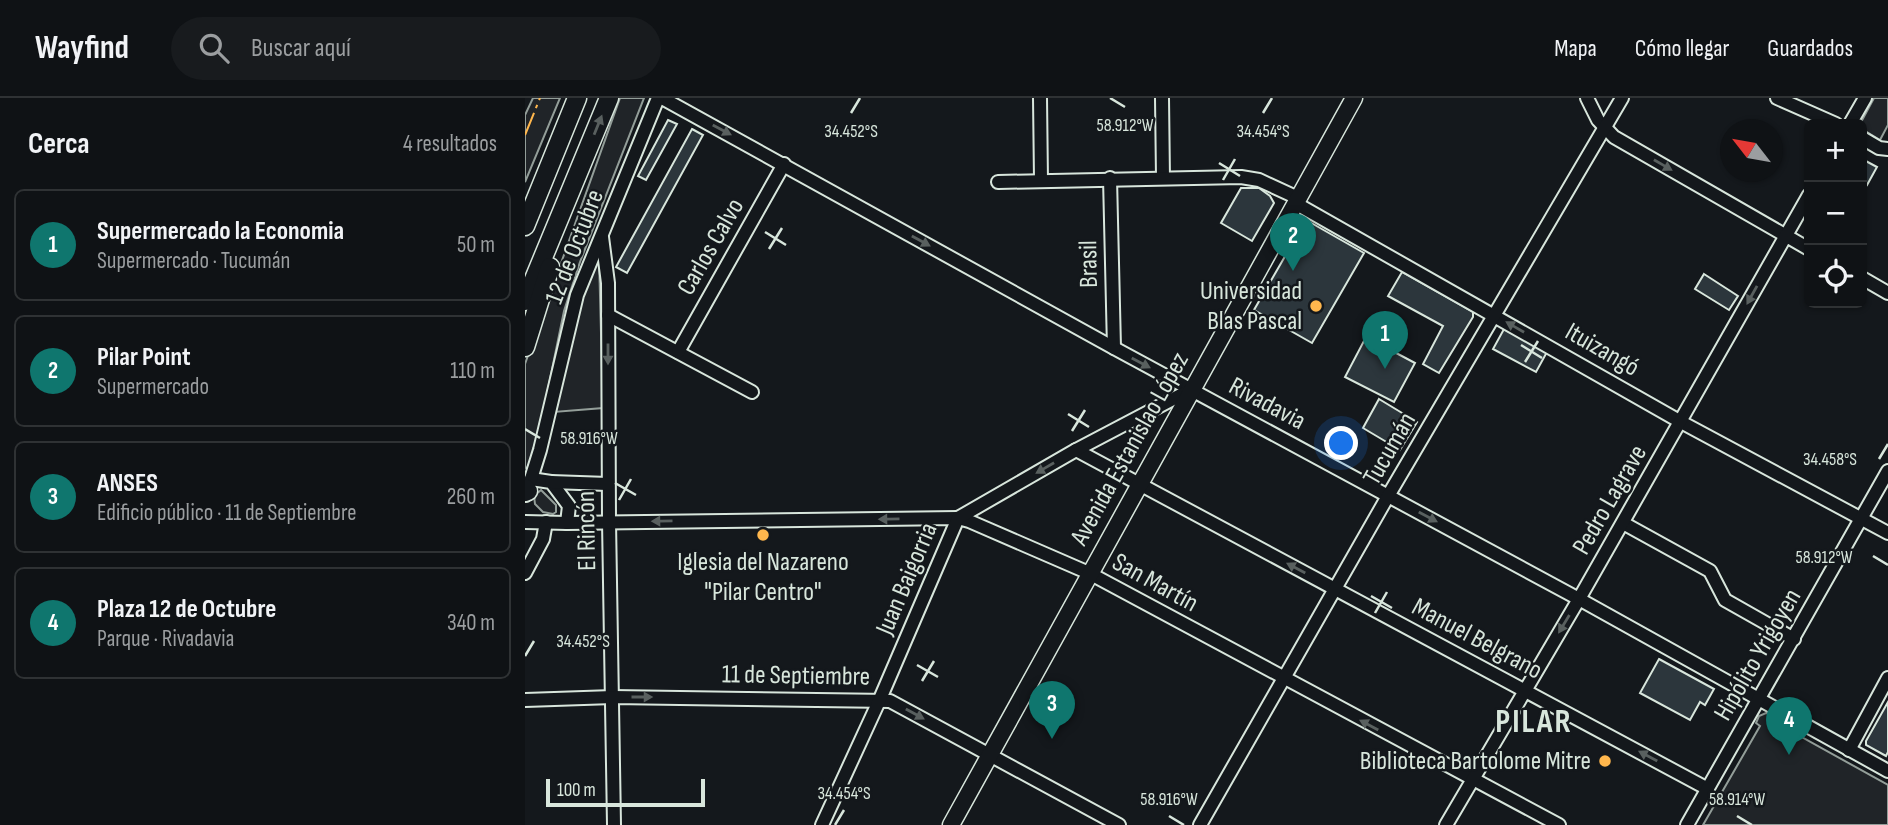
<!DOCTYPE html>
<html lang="es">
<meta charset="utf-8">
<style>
body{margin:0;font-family:"Sofia Sans Condensed",sans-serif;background:#181b1e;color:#f1f3f6}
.controls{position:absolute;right:21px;top:21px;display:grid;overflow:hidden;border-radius:10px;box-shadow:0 2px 5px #0004}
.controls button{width:63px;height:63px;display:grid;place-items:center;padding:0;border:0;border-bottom:2px solid #2f3234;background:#0f1215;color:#f1f3f6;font:35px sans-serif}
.compass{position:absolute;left:1195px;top:21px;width:63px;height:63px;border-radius:50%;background:#0f1215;box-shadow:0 2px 5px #0004;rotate:301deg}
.scale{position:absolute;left:21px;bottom:18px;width:159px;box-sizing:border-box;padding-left:7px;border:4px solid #d8e6dc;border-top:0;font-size:19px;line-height:24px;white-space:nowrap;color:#d8e6dc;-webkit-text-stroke:5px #14181c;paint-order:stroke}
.you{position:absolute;left:817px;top:346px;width:24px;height:24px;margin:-18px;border:5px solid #fff;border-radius:50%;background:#1a73e8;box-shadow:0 0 0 10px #1a73e833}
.badge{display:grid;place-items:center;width:46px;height:46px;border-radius:50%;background:#0f766e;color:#fff;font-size:23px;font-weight:700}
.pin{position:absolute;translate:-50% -58px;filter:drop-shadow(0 2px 4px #0008)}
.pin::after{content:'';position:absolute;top:37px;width:24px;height:21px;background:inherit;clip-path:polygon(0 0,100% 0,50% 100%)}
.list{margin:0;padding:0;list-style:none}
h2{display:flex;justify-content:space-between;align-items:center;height:91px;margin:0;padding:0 28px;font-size:30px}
h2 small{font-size:23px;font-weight:400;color:#9b9ea0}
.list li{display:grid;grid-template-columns:46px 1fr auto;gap:21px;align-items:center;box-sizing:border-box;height:112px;margin:0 14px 14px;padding:0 14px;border:2px solid #2f3234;border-radius:10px}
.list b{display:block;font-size:26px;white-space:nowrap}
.list p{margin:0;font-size:23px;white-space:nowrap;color:#9b9ea0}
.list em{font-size:23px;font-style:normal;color:#9b9ea0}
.icon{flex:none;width:38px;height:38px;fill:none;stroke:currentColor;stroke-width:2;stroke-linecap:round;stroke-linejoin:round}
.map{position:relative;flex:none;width:1363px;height:727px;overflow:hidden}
header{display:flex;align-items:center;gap:42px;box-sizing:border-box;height:98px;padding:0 35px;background:#0f1215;border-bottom:2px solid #2f3234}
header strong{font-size:33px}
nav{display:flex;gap:38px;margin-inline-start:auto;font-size:24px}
.search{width:490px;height:63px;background:#181b1e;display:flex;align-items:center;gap:18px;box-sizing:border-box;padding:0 24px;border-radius:38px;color:#9b9ea0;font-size:26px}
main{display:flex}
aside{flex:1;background:#0f1215}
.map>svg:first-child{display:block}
.green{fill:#202428;stroke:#939e99;stroke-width:2}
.building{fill:#2c363c;stroke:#d8e6dc;stroke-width:2}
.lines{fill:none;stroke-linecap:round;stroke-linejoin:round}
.minor-casing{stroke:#d8e6dc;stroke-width:16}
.major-casing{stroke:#d8e6dc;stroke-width:19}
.highway-casing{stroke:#d8e6dc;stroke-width:21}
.minor{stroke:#14181c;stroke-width:12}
.major{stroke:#14181c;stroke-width:16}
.highway{stroke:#14181c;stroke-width:18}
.power{stroke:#ffb74d;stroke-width:2;stroke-dasharray:24 5 3.5 5;stroke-linecap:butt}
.oneway{fill:#59605f}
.ticks{fill:none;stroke:#d8e6dc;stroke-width:2.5}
.poi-dot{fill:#ffb74d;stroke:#14181c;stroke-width:2.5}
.labels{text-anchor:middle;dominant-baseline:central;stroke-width:5;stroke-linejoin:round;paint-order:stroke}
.street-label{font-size:26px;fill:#d8e6dc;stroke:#14181c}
.poi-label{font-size:26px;fill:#d8e6dc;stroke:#14181c;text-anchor:end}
.district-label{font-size:33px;font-weight:bold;letter-spacing:2px;fill:#d8e6dc;stroke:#14181c}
.ticks-label{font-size:18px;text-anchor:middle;fill:#d8e6dc;stroke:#14181c;stroke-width:5;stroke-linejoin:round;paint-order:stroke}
</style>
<header>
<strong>Wayfind</strong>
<div class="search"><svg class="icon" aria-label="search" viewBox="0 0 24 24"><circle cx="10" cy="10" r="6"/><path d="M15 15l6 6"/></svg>Buscar aquí</div>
<nav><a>Mapa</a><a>Cómo llegar</a><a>Guardados</a></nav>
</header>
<main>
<aside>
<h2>Cerca<small>4 resultados</small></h2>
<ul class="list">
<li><span class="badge">1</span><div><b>Supermercado la Economia</b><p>Supermercado · Tucumán</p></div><em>50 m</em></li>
<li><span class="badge">2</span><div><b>Pilar Point</b><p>Supermercado</p></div><em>110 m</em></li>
<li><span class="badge">3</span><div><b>ANSES</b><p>Edificio público · 11 de Septiembre</p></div><em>260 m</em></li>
<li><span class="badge">4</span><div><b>Plaza 12 de Octubre</b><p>Parque · Rivadavia</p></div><em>340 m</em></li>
</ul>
</aside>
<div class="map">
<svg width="1363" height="727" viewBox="0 0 1363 727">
<rect width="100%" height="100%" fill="#14181c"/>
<g class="green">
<path d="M8,0H35L0,84V17Z"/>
<path d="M95,0H119L55,164L39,213L9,359L4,369L0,370V266Z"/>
<path d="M1349,0H1363V27L1355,42L1337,31L1335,26Z"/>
<path d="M74,160L78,310L29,314L56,198Z"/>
<path d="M16,392L31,407V414L28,416L18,414L10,406L9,398Z"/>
<path d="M1241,615L1250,618L1248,623L1363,687V727H1178L1235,628L1231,625L1234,618Z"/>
</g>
<g class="building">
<path d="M143,22L152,26L121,82L113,78Z"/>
<path d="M167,31L178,37L102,175L91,169Z"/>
<path d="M1337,61L1352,69L1342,87L1337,84Z"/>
<path d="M716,90H734L745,98L749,105L727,143L696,125Z"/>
<path d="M781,122L839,155L787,245L729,212Z"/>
<path d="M877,174L948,214V219L914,275L898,266L918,228L863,198Z"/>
<path d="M1179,176L1213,198L1204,212L1170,191Z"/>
<path d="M979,231L1022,254L1011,274L968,251Z"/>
<path d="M841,239L890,265L869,304L820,279Z"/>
<path d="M854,301L892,324L875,352L838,330Z"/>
<path d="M1134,561L1189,591L1180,607L1175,604L1165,622L1115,595Z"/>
<path d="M1363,604V654L1361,658L1341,647V643Z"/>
</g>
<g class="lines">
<defs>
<g id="minor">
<path d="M137,0L589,250L1054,501L1363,673"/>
<path d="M515,0L516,82"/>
<path d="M637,0L638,80"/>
<path d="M1062,0L1073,22L1089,39L1284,151"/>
<path d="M1252,0L1311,26"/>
<path d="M1325,26L1340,0"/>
<path d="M1337,40L1354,50L1363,51"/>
<path d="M585,80L589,250"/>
<path d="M473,84L716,79L734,82L773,100"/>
<path d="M770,105L1156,324L1363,435"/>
<path d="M77,139L83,185L84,423L89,727"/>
<path d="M1337,180L1363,195"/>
<path d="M83,217L227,294"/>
<path d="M153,254L259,66"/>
<path d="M551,352L1183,691"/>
<path d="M6,381L26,384L44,408L42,425"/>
<path d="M26,384L83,386"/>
<path d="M1,397L15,352L52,197L133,0"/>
<path d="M0,424L42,425L433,420L444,423L564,475L1034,727"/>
<path d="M1098,425L1185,473L1200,502L1269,541"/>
<path d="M0,475L18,441L21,424"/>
<path d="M0,602L88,599L365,603L594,727"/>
<path d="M1324,652L1363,580"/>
<path d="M297,727L355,601L433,420L551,352L667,291"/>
<path d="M675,727L863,398L1097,0"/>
<path d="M921,727L1054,501L1284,97"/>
<path d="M1162,727L1363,373"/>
</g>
<path id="major" d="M426,727L829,0"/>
<g id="highway">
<path d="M0,128L52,0"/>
<path d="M0,203L84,0"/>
<path d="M0,249L25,169"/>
<path d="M0,390L3,393"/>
</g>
</defs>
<use href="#minor" class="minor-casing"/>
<use href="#major" class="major-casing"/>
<use href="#highway" class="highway-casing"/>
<use href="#minor" class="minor"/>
<use href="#major" class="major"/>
<use href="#highway" class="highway"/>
<path class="power" d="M0,37L15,0"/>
</g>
<defs><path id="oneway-solid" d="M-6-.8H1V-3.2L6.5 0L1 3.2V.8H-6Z" transform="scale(1.75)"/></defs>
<g class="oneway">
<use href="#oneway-solid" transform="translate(73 27) rotate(-68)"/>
<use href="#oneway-solid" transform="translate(197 32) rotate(28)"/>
<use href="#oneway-solid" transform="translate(1138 67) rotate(30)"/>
<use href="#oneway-solid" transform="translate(396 143) rotate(29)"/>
<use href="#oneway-solid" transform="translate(1227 197) rotate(119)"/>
<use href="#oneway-solid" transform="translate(990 229) rotate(-150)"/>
<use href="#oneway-solid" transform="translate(83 256) rotate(90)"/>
<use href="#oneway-solid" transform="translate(616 265) rotate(28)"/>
<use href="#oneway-solid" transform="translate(520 370) rotate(150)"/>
<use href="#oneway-solid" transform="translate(903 419) rotate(28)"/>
<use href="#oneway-solid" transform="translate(364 421) rotate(179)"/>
<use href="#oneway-solid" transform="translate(137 423) rotate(179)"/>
<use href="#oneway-solid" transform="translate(771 470) rotate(-152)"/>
<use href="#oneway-solid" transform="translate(1039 526) rotate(121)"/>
<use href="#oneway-solid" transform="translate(117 599)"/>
<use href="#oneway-solid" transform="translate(390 616) rotate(29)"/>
<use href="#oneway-solid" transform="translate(844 627) rotate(-152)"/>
<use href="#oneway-solid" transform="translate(1123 658) rotate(-152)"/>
</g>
<path class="ticks" d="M585,0L600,9M326,15L335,0M738,15L747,0M694,65L715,78M698,82L710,61M240,134L261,147M244,151L257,130M996,247L1017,260M1000,264L1013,243M543,316L564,329M0,331L15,340M547,333L560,312M1354,361L1363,346M90,385L111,397M94,402L106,381M1348,458L1363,467M846,498L867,510M850,515L862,494M0,558L9,543M392,567L413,579M397,583L409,563M644,718L659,727M1212,718L1227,727M310,727L319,712"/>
<g class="poi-dot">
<circle cx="791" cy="208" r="7"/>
<circle cx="238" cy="437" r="7"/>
<circle cx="1080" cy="663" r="7"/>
</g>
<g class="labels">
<g class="street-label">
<text transform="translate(50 149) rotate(-69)">12 de Octubre</text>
<text transform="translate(186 149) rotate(-60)">Carlos Calvo</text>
<text transform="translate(564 166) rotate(-91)">Brasil</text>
<text transform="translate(1077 252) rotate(30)">Ituizangó</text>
<text transform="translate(742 306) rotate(28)">Rivadavia</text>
<text transform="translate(605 351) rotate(-61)">Avenida Estanislao López</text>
<text transform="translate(865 351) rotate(-60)">Tucumán</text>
<text transform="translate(1085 402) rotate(-60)">Pedro Lagrave</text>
<text transform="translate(62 433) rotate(-91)">El Rincón</text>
<text transform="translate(382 481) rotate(-67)">Juan Baigorria</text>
<text transform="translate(630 485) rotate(29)">San Martín</text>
<text transform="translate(952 541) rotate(28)">Manuel Belgrano</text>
<text transform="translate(1233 557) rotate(-60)">Hipólito Yrigoyen</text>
<text transform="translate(271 578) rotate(1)">11 de Septiembre</text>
</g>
<g class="poi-label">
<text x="777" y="193">Universidad<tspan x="777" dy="30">Blas Pascal</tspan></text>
<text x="238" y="464" text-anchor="middle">Iglesia del Nazareno<tspan x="238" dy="30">"Pilar Centro"</tspan></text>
<text x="1066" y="663">Biblioteca Bartolome Mitre</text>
</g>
<g class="district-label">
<text x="1009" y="624">PILAR</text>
</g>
</g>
<g class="ticks-label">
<text x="600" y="33">58.912°W</text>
<text x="326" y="39">34.452°S</text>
<text x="738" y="39">34.454°S</text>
<text x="64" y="346">58.916°W</text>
<text x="1305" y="367">34.458°S</text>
<text x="1299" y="465">58.912°W</text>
<text x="58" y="549">34.452°S</text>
<text x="319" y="701">34.454°S</text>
<text x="644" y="707">58.916°W</text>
<text x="1212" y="707">58.914°W</text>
</g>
</svg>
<div class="controls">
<button>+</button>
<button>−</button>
<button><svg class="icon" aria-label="locate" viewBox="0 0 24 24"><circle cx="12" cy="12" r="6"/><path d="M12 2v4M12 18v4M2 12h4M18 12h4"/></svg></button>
</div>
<svg class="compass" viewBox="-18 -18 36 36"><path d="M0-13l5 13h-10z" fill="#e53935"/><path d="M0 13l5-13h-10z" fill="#9b9ea0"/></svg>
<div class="scale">100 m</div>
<div class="you"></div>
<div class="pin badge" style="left:860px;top:271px">1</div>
<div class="pin badge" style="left:768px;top:173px">2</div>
<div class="pin badge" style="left:527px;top:641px">3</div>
<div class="pin badge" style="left:1264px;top:657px">4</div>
</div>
</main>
